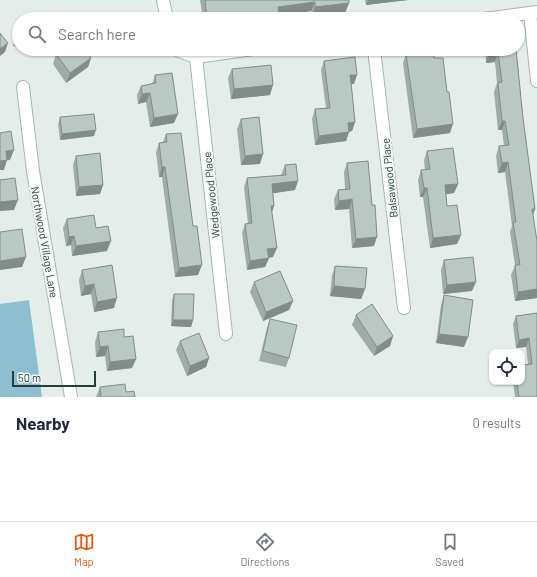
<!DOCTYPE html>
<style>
body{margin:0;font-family:Barlow,sans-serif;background:#f6f6f7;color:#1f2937}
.controls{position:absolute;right:12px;bottom:12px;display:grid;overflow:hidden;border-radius:8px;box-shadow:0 1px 3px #0004}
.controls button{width:36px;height:36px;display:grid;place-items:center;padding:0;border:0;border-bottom:1px solid #e0e1e3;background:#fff;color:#1f2937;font:20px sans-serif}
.scale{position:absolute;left:12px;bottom:10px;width:84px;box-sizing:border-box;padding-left:4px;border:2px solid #243f3a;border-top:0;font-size:11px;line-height:14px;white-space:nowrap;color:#243f3a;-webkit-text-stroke:3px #f5faf8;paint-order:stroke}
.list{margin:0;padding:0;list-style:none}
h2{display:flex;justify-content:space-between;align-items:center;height:52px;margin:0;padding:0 16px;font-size:17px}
h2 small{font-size:13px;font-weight:400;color:#747a83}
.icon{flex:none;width:22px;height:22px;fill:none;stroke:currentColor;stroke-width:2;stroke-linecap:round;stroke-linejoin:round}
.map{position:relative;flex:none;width:537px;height:397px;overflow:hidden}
.search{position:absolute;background:#fff;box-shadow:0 1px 3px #0004;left:12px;right:12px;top:12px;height:44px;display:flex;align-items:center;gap:10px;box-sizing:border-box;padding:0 14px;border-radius:22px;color:#747a83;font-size:15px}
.sheet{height:124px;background:#fff}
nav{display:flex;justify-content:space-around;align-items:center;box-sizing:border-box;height:56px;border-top:1px solid #e0e1e3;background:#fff;font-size:11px;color:#747a83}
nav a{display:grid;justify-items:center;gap:2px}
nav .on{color:#ea580c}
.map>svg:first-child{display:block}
.water{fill:#8dbfd1}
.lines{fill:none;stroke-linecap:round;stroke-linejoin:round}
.street-casing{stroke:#a7b5b2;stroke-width:14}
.street{stroke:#fff;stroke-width:12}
.wall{fill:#9faca8}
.shaded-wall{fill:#828c88}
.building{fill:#b9c8c3;stroke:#828c88}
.labels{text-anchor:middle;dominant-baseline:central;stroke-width:4;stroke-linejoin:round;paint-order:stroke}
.street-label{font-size:11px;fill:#243f3a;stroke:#f5faf8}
</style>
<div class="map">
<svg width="537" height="397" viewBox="0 0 537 397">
<rect width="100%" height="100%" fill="#e4edea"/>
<path class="water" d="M29,300L42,397H0V304Z"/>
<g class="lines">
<defs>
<g id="street">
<path d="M163,0L167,19"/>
<path d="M530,13L537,81"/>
<path d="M483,19L537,12"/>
<path d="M178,49L179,51L196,57L253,49"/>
<path d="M374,49L404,308"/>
<path d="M196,57L226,334"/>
<path d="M23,87L33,171L64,355L71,397"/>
</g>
</defs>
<use href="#street" class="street-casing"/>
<use href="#street" class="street"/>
</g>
<g class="wall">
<path d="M200,0H349V3L345,13L312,16L311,11L279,16L278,19H203Z"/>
<path d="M365,0H408L366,5Z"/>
<path d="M19,24V47L13,46Z"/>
<path d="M26,49H40L38,53Z"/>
<path d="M119,49H145L143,55H119Z"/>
<path d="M485,49H516L523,118L535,209L533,215L537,298L515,301L511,275L515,265L510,232L512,226L505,172L498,173L496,156L499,146H504L502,130H498L494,92L497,83L495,62L486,63Z"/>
<path d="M56,54L91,58L88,67L66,83L53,64Z"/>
<path d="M406,54L434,58L447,92L450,133L413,138L403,63Z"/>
<path d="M324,61L354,84H351L352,92V94L355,122L352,131L349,132L346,141L315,145L312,119L315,109L326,108L321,70Z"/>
<path d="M232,69L270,95L231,99L228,78Z"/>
<path d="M155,75L174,123L150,127L146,102L138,104L137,95L141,86L152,84Z"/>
<path d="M60,117L94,136L60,140L58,124Z"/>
<path d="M241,119L260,164L241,165L237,129Z"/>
<path d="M166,134L198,275L175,277L162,177H159L156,152L159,143L163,142Z"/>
<path d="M427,151L458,184L454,193L446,194L447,206L461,235L457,244L430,248L423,197H420L418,180L421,170H425L424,160Z"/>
<path d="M76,156L103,185L100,194L76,196L73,165Z"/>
<path d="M347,163L374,246L352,248L349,209L335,210L334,199L338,190L345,189L344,172Z"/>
<path d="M285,165L295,190L273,193L272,213L273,257L269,258L265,267L247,270L242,233L245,224H248L244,187L247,178L281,175Z"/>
<path d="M67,219L96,228L107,251L72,256L71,245L66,246L63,228Z"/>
<path d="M444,260L472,291L443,294L441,270Z"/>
<path d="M335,266L365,289L361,299L330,296L332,275Z"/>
<path d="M82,270L114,308L94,312L91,294L81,296L79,280Z"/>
<path d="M254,282L293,301L289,310L263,321L250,292Z"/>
<path d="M174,294L193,320L191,327L171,326L172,300Z"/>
<path d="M444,295L464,347L436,343L441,305Z"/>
<path d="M537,313V397H515L513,382H522L528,364L526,347L516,348L513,324L516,316Z"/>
<path d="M356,315L393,336L390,346L374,356L352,325Z"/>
<path d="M270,319L289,358L286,367L259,361L267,328Z"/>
<path d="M98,332L124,337L136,359L132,368L107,371L105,356L96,357L95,342Z"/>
<path d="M180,341L209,358L206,367L187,376L176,350Z"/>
<path d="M100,387L126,392L135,397H96Z"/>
</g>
<g class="shaded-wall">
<path d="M368,0H408L366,5Z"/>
<path d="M315,2L311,11L279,16L278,19H261L278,7Z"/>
<path d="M349,3L345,13L312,16L315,7Z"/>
<path d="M261,16L260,19H242Z"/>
<path d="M8,43L5,52L0,56V49Z"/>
<path d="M121,49H145L143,55H119Z"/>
<path d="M498,52L495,62L486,63L489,53Z"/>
<path d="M91,58L88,67L66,83L70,73Z"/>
<path d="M350,75H357L354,84L347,85Z"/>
<path d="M273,85L270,95L231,99L234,89Z"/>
<path d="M150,93L146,102L138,104L142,94Z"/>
<path d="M178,114L174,123L150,127L154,118Z"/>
<path d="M502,121H505L502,130H498Z"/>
<path d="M355,122L352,131L345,132L348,123Z"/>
<path d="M453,124L450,133L413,138L417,129Z"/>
<path d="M96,130L94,136L60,140L62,134Z"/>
<path d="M349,132L346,141L315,145L319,136Z"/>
<path d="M14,150L10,160L3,161L6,151Z"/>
<path d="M263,154L260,164L241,165L245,156Z"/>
<path d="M7,160L4,170H0V161Z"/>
<path d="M508,162L505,172L498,173L502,163Z"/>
<path d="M162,167H165L162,177H159Z"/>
<path d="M298,181L295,190L269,194L272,184Z"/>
<path d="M458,184L454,193L442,195L445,185Z"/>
<path d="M103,185L100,194L76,196L79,187Z"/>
<path d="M424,188H427L423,197H420Z"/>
<path d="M352,199L349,209L335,210L339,201Z"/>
<path d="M18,200L14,210L0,211V202Z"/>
<path d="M271,206H274L271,215Z"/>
<path d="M532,209H535L532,218Z"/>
<path d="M461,235L457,244L430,248L433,238Z"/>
<path d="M74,236L71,245L66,246L69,237Z"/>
<path d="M377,237L374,246L352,248L356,239Z"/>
<path d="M111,241L107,251L72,256L76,246Z"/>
<path d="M277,248L273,257L264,258L267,249Z"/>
<path d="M26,257L22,267L0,270V261Z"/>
<path d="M269,258L265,267L247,270L250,261Z"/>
<path d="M202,265L198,275L175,277L179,268Z"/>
<path d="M476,282L472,291L443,294L447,285Z"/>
<path d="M94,284L91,294L81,296L85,286Z"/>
<path d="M334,286L365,289L361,299L330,296Z"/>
<path d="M537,289V298L515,301L518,292Z"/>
<path d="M117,298L114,308L94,312L97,302Z"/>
<path d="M293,301L289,310L263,321L266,312Z"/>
<path d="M173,320H193L191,327L171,326Z"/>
<path d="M439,334L468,337L464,347L436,343Z"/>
<path d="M393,336L390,346L374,356L377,347Z"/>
<path d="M529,338L526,347L516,348L519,340Z"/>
<path d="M108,346L105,356L96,357L100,347Z"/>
<path d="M209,358L206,367L187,376L190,366Z"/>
<path d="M136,359L132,368L107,371L110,362Z"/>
</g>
<g class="building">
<path d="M205,0H349V3L315,7V2L278,7L279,16L261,18V16L242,19H207Z"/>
<rect x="123" y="15" width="24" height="4"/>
<path d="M19,27V40L16,39Z"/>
<path d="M0,33L8,43L0,49Z"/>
<path d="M64,49H85L91,58L70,73L56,54Z"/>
<path d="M489,49H516L523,118L535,209H532L537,241V289L518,292L515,265H520L513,222H516L508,162L502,163L499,146L509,145L505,121H502L498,83L502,82L498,52L489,53Z"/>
<path d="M433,50L434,58H443L447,92H449L453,124L417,129L406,54Z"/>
<path d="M355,57L357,75H350L352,92L355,122L348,123L349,132L319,136L315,109L330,108L324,61Z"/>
<path d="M271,65L273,85L234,89L232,69Z"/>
<path d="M172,73L178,114L154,118L150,93L142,94L141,86L156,83L155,75Z"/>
<path d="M94,114L96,130L62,134L60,117Z"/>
<path d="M259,117L263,154L245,156L241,119Z"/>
<path d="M11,131L14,150L6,151L7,160L0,161V133Z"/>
<path d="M181,133L193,226H197L202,265L179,268L165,167H162L159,143L167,142L166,134Z"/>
<path d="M453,148L458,184L445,185L447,206L457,205L461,235L433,238L427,188H424L421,170L430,169L427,151Z"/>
<path d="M100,153L103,185L79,187L76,156Z"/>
<path d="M368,161L372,205H375L377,237L356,239L352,199L339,201L338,190L350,189L347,163Z"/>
<path d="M296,164L298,181L272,184L274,206H271L277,248L267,249L269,258L250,261L245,224L252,223L247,178L286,175L285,165Z"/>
<path d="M15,178L18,200L0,202V180Z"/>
<path d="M94,215L96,228L108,226L111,241L76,246L74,236L69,237L67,219Z"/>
<path d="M22,229L26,257L0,261V232Z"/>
<path d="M473,257L476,282L447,285L444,260Z"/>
<path d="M112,265L117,298L97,302L94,284L85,286L82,270Z"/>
<path d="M335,266L367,268L365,289L334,286Z"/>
<path d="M280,271L293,301L266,312L254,282Z"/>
<path d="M174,294H194L193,320H173Z"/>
<path d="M444,295L473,300L468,337L439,334Z"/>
<path d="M372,304L393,336L377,347L356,315Z"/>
<path d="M537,313V397H519L517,382H522V365L532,364L529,338L519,340L516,316Z"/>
<path d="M270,319L297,325L289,358L263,351Z"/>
<path d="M124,329V337L133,336L136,359L110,362L108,346L100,347L98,332Z"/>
<path d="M199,333L209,358L190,366L180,341Z"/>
<path d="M125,384L126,392L134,391L135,397H101L100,387Z"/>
</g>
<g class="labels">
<g class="street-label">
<text transform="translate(389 178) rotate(-96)">Balsawood Place</text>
<text transform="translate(211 195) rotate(-96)">Wedgewood Place</text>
<text transform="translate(45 242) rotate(80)">Northwood Village Lane</text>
</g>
</g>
</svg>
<div class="controls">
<button><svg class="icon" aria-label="locate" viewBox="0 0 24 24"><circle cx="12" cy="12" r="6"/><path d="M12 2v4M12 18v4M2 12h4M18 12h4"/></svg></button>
</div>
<div class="scale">50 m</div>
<div class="search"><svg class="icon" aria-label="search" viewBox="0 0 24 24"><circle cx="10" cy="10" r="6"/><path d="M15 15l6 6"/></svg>Search here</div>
</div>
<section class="sheet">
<h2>Nearby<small>0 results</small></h2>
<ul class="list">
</ul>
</section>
<nav>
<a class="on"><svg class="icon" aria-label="map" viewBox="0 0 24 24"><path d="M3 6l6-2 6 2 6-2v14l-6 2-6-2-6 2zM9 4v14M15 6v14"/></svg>Map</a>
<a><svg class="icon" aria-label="directions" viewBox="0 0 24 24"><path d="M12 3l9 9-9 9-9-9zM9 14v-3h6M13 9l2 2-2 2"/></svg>Directions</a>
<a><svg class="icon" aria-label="saved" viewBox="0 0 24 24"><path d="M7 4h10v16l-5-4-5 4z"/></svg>Saved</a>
</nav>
